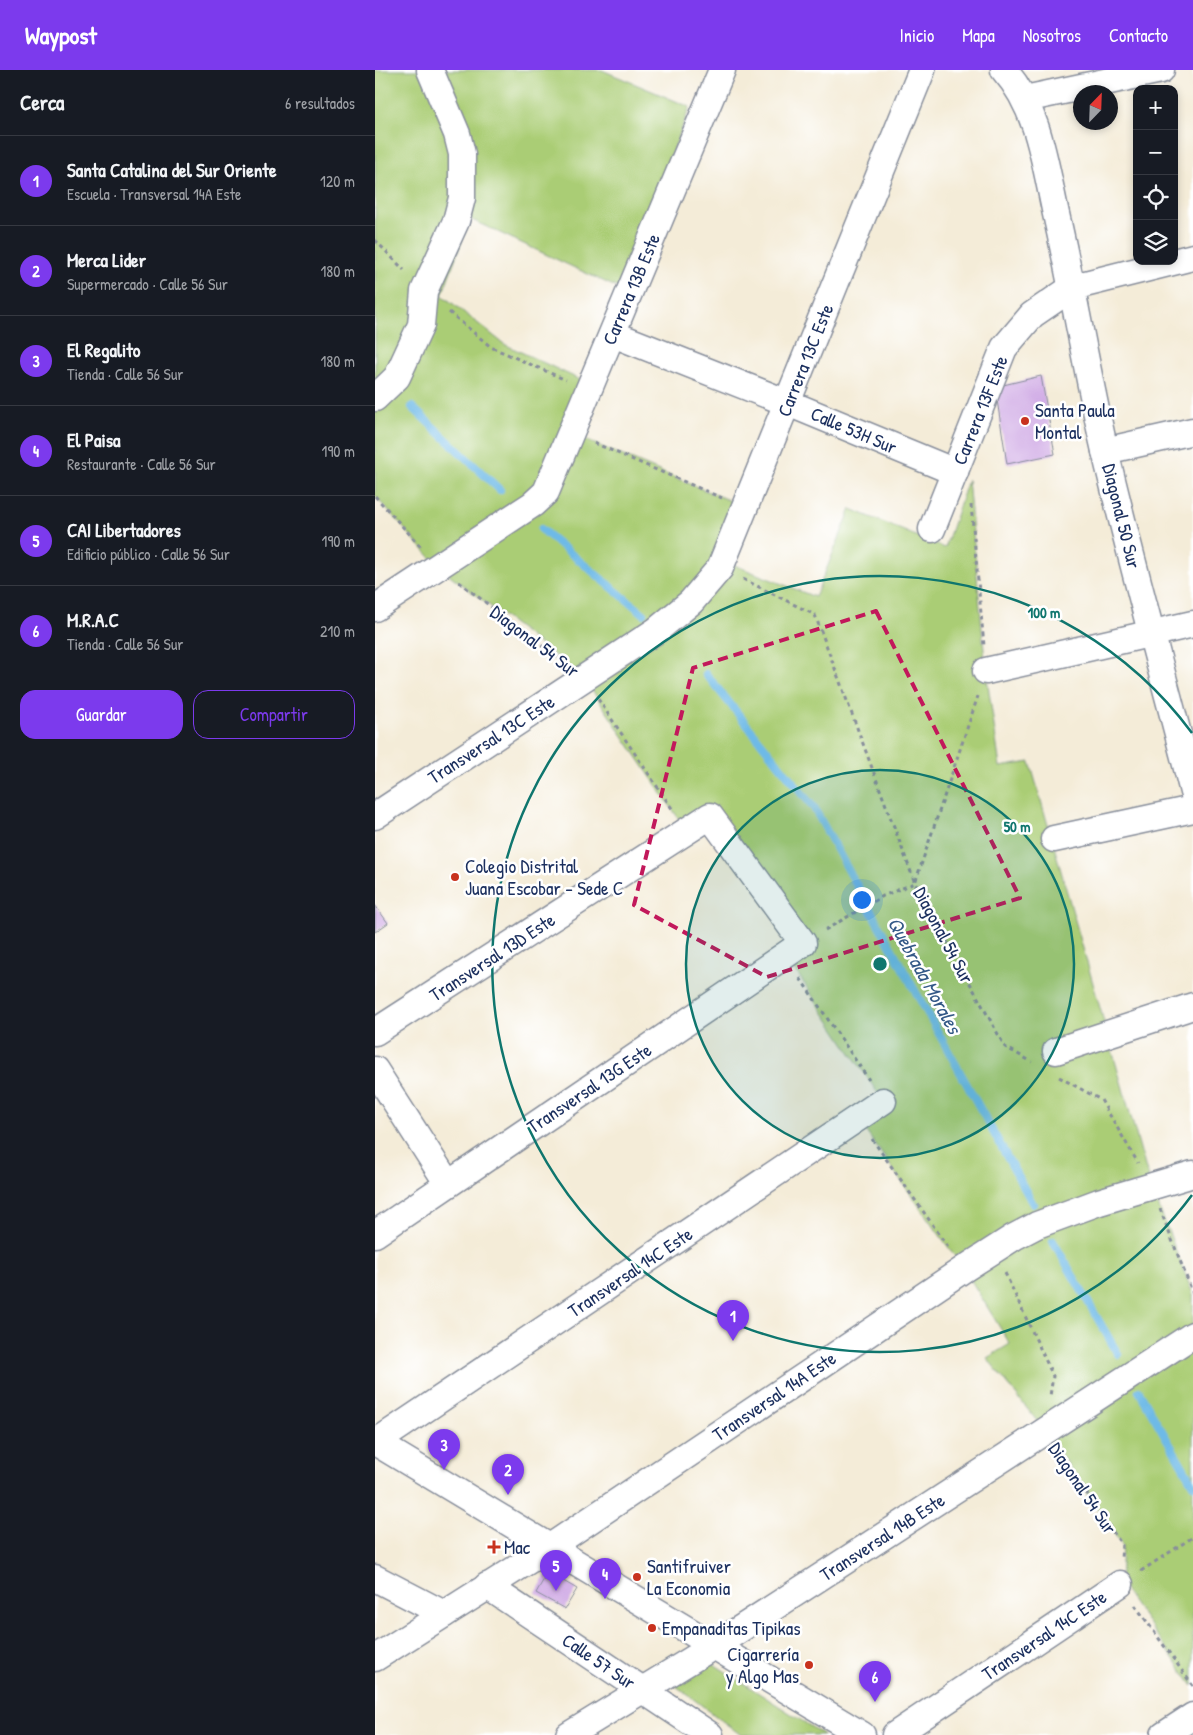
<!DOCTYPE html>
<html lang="es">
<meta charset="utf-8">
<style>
body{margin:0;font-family:"Patrick Hand",sans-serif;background:#20242c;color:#f1f3f6}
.controls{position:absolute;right:15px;top:15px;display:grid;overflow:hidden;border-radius:10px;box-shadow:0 2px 8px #0003}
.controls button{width:45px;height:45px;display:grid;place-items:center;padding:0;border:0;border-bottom:1px solid #363941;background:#171b24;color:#f1f3f6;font:25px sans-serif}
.compass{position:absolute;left:698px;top:15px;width:45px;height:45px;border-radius:50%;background:#171b24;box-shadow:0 2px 8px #0003;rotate:23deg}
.you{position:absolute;left:486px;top:829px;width:18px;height:18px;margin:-12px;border:4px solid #fff;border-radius:50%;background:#1a73e8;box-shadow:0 0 0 8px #1a73e833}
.badge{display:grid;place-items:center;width:32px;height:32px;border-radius:50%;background:#7c3aed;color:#fff;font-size:16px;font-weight:700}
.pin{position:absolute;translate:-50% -41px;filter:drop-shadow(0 1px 2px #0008)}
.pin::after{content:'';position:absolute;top:26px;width:18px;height:15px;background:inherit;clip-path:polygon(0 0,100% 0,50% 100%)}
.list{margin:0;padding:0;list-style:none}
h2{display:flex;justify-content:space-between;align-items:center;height:65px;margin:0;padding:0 20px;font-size:21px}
h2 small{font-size:16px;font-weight:400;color:#9ea1a6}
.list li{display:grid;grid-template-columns:32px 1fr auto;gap:15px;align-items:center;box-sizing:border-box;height:90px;padding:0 20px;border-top:1px solid #363941}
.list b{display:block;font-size:19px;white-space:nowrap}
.list p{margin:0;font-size:16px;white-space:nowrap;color:#9ea1a6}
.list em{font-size:16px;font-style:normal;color:#9ea1a6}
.actions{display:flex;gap:10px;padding:15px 20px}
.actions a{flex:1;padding:11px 0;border:1px solid #7c3aed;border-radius:15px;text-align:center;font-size:18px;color:#7c3aed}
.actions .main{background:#7c3aed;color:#fff}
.icon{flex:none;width:28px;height:28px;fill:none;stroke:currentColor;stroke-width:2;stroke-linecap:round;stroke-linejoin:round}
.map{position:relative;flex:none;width:818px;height:1665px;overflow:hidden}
header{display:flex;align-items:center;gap:30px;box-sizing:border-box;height:70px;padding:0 25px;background:#7c3aed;color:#fff}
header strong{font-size:24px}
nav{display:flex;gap:28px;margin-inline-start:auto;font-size:18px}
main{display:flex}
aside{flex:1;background:#171b24}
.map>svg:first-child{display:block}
.green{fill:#aacd75;stroke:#627e6a}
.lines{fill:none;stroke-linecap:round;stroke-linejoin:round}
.stream{stroke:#6ebae7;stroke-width:8}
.building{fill:#d2aee6}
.minor-casing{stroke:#888e9b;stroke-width:29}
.path{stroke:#888e9b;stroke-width:3;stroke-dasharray:4 4;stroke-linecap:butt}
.minor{stroke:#fff;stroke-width:26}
.marked{fill:none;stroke:#c2185b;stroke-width:4;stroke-dasharray:10 6;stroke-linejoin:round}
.ring{fill:none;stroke:#0f766e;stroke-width:2.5}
.poi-dot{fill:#c8321e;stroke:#fff;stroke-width:2}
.labels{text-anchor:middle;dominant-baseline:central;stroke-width:5;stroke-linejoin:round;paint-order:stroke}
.street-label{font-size:19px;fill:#1b2f5e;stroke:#fff}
.poi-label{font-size:19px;fill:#1b2f5e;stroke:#fff;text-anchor:start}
.water-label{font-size:20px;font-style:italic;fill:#345987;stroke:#fff}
.centre{fill:#0f766e;stroke:#fff;stroke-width:2.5}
.ring-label{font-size:15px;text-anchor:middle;font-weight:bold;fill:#0f766e;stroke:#fff;stroke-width:5;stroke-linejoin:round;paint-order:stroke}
</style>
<header>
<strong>Waypost</strong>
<nav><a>Inicio</a><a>Mapa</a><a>Nosotros</a><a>Contacto</a></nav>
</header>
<main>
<aside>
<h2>Cerca<small>6 resultados</small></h2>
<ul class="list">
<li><span class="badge">1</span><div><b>Santa Catalina del Sur Oriente</b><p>Escuela · Transversal 14A Este</p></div><em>120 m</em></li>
<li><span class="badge">2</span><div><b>Merca Lider</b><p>Supermercado · Calle 56 Sur</p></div><em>180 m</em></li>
<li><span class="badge">3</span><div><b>El Regalito</b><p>Tienda · Calle 56 Sur</p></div><em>180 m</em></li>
<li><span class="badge">4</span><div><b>El Paisa</b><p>Restaurante · Calle 56 Sur</p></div><em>190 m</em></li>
<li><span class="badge">5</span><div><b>CAI Libertadores</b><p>Edificio público · Calle 56 Sur</p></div><em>190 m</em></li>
<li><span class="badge">6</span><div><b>M.R.A.C</b><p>Tienda · Calle 56 Sur</p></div><em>210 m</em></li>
</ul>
<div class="actions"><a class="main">Guardar</a><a>Compartir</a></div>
</aside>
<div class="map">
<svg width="818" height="1665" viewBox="0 0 818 1665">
<rect width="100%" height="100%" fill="#fff"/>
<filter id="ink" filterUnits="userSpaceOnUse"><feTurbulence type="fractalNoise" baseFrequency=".02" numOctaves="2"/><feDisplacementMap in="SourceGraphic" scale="10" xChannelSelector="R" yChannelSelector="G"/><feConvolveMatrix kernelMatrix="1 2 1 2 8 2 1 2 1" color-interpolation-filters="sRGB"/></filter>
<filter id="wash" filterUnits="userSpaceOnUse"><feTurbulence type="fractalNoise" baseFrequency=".0096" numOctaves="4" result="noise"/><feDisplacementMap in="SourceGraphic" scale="20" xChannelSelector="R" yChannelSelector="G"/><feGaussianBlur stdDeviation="1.12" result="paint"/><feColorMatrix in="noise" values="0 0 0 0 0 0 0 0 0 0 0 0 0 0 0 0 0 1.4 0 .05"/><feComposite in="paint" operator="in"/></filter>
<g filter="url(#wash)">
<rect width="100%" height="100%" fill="#f4ecd8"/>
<g class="green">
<path d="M0,0H227L315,37L245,219L95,149L67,225L129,274L216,315L196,364L358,432L339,487L440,527L476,439L570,478L593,410L611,601L625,697L655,692L776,1117L818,1224V1616L745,1514L747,1475L670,1361L612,1288L635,1274L589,1199L482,1049L508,1031L410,885L428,873L335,746L312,761L209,608L63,496L0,426Z"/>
<path d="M334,1591L449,1665H366L301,1616Z"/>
</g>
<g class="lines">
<g class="stream">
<path d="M37,337L125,420"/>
<path d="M166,459L269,544"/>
<path d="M331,604L439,738L658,1134"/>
<path d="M678,1171L743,1284"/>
<path d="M764,1321L818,1414"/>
</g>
</g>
<g id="blocks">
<g class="building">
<path d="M666,306L680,384L632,394L620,317Z"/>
<path d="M0,835L13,853L0,862Z"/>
<path d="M173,1502L202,1519L190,1539L161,1523Z"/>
</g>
</g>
</g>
<g filter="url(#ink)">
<use href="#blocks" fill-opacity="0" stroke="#888e9b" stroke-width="1"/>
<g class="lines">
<defs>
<g id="minor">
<path d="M629,0C664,39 670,95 681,144C699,223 712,303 730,381C757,495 789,608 818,722"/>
<path d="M650,29L786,0"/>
<path d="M238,264L413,333L580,402"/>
<path d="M0,328L22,307L46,255L49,221L81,151L87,128V84L82,64L55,0"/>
<path d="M730,381L818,361"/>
<path d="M557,459L629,278L657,245L698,217L818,187"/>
<path d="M0,538L158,434L171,422L347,0"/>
<path d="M611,601L818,554"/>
<path d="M0,746L282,560L316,532L345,498L547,0"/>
<path d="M679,769L818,739"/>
<path d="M0,962L335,746L428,873L0,1164"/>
<path d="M681,981L818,936"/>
<path d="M0,1000L73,1114"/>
<path d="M0,1372L487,1665"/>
<path d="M0,1373L508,1031"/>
<path d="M0,1508L69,1544"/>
<path d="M112,1516L335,1665"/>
<path d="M0,1588L175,1477L589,1199L639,1167L662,1155L724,1132L818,1104"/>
<path d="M194,1665L339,1576L818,1265"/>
<path d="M520,1665L745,1514"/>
<path d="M789,1665L818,1646"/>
</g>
</defs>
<use href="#minor" class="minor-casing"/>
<g class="path">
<path d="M0,170L29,200"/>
<path d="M74,242L116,277L191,310"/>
<path d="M219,373L347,428"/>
<path d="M0,426L47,478"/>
<path d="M596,435L609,576"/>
<path d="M368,509L440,545L540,813L630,977L657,992"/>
<path d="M84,512L188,592"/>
<path d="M223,629L298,740"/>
<path d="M450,860L508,826L540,813L603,626"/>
<path d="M425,908L494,1010"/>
<path d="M684,1007L726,1030L763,1093"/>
<path d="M497,1069L574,1178"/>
<path d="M785,1139L818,1224"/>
<path d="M630,1203L678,1306L675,1326"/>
<path d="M684,1382L747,1475L746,1489"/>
<path d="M766,1501L818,1467"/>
<path d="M760,1535L818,1616"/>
</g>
<use href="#minor" class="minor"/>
</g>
</g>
<path class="marked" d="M501,541L645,828L392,907L259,835L318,598Z"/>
<circle cx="505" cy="894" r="194" fill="#0f766e" fill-opacity=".12"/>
<g class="ring">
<circle cx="505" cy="894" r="194"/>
<path d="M817 1125A388 388 0 1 1 817 663"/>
</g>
<g class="poi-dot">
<circle cx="650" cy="351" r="5"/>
<circle cx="80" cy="807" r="5"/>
<path d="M116.5 1469.5h5v5h5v5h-5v5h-5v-5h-5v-5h5z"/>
<circle cx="262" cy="1507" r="5"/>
<circle cx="277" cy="1558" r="5"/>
<circle cx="434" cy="1595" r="5"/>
</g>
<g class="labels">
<g class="street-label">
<text transform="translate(256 219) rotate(-67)">Carrera 13B Este</text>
<text transform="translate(430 290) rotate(-68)">Carrera 13C Este</text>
<text transform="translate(605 340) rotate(-68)">Carrera 13F Este</text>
<text transform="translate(479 360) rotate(23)">Calle 53H Sur</text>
<text transform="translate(747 446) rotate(76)">Diagonal 50 Sur</text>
<text transform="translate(160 571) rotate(37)">Diagonal 54 Sur</text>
<text transform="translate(116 669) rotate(-33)">Transversal 13C Este</text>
<text transform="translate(569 865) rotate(62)">Diagonal 54 Sur</text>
<text transform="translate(117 887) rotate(-33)">Transversal 13D Este</text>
<text transform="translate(214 1018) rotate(-34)">Transversal 13G Este</text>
<text transform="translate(255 1202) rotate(-34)">Transversal 14C Este</text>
<text transform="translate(399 1326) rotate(-34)">Transversal 14A Este</text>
<text transform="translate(708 1418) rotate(56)">Diagonal 54 Sur</text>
<text transform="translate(507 1467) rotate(-33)">Transversal 14B Este</text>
<text transform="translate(669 1565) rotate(-34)">Transversal 14C Este</text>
<text transform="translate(224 1591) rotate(34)">Calle 57 Sur</text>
</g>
<g class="poi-label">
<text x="660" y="340">Santa Paula<tspan x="660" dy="22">Montal</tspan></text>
<text x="90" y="796">Colegio Distrital<tspan x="90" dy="22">Juana Escobar - Sede C</tspan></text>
<text x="129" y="1477">Mac</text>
<text x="272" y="1496">Santifruiver<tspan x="272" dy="22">La Economia</tspan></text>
<text x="287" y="1558">Empanaditas Tipikas</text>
<text x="424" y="1584" text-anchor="end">Cigarrería<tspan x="424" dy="22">y Algo Mas</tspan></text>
</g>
<g class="water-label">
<text transform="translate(550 905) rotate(61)">Quebrada Morales</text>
</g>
</g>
<circle cx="505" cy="894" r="8" class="centre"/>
<g class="ring-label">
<text x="669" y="548">100 m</text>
<text x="642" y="762">50 m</text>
</g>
</svg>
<div class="controls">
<button>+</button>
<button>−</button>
<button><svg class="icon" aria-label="locate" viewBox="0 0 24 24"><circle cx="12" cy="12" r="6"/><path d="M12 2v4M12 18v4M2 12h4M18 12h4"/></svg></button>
<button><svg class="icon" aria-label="layers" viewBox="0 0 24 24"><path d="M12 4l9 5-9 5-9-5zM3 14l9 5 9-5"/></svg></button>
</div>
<svg class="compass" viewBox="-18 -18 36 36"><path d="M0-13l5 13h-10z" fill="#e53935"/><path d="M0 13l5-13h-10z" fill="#9ea1a6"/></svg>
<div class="you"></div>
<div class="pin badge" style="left:358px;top:1271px">1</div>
<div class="pin badge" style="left:133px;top:1425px">2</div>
<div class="pin badge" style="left:69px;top:1400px">3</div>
<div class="pin badge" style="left:230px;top:1529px">4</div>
<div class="pin badge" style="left:181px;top:1521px">5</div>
<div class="pin badge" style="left:500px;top:1632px">6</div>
</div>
</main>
